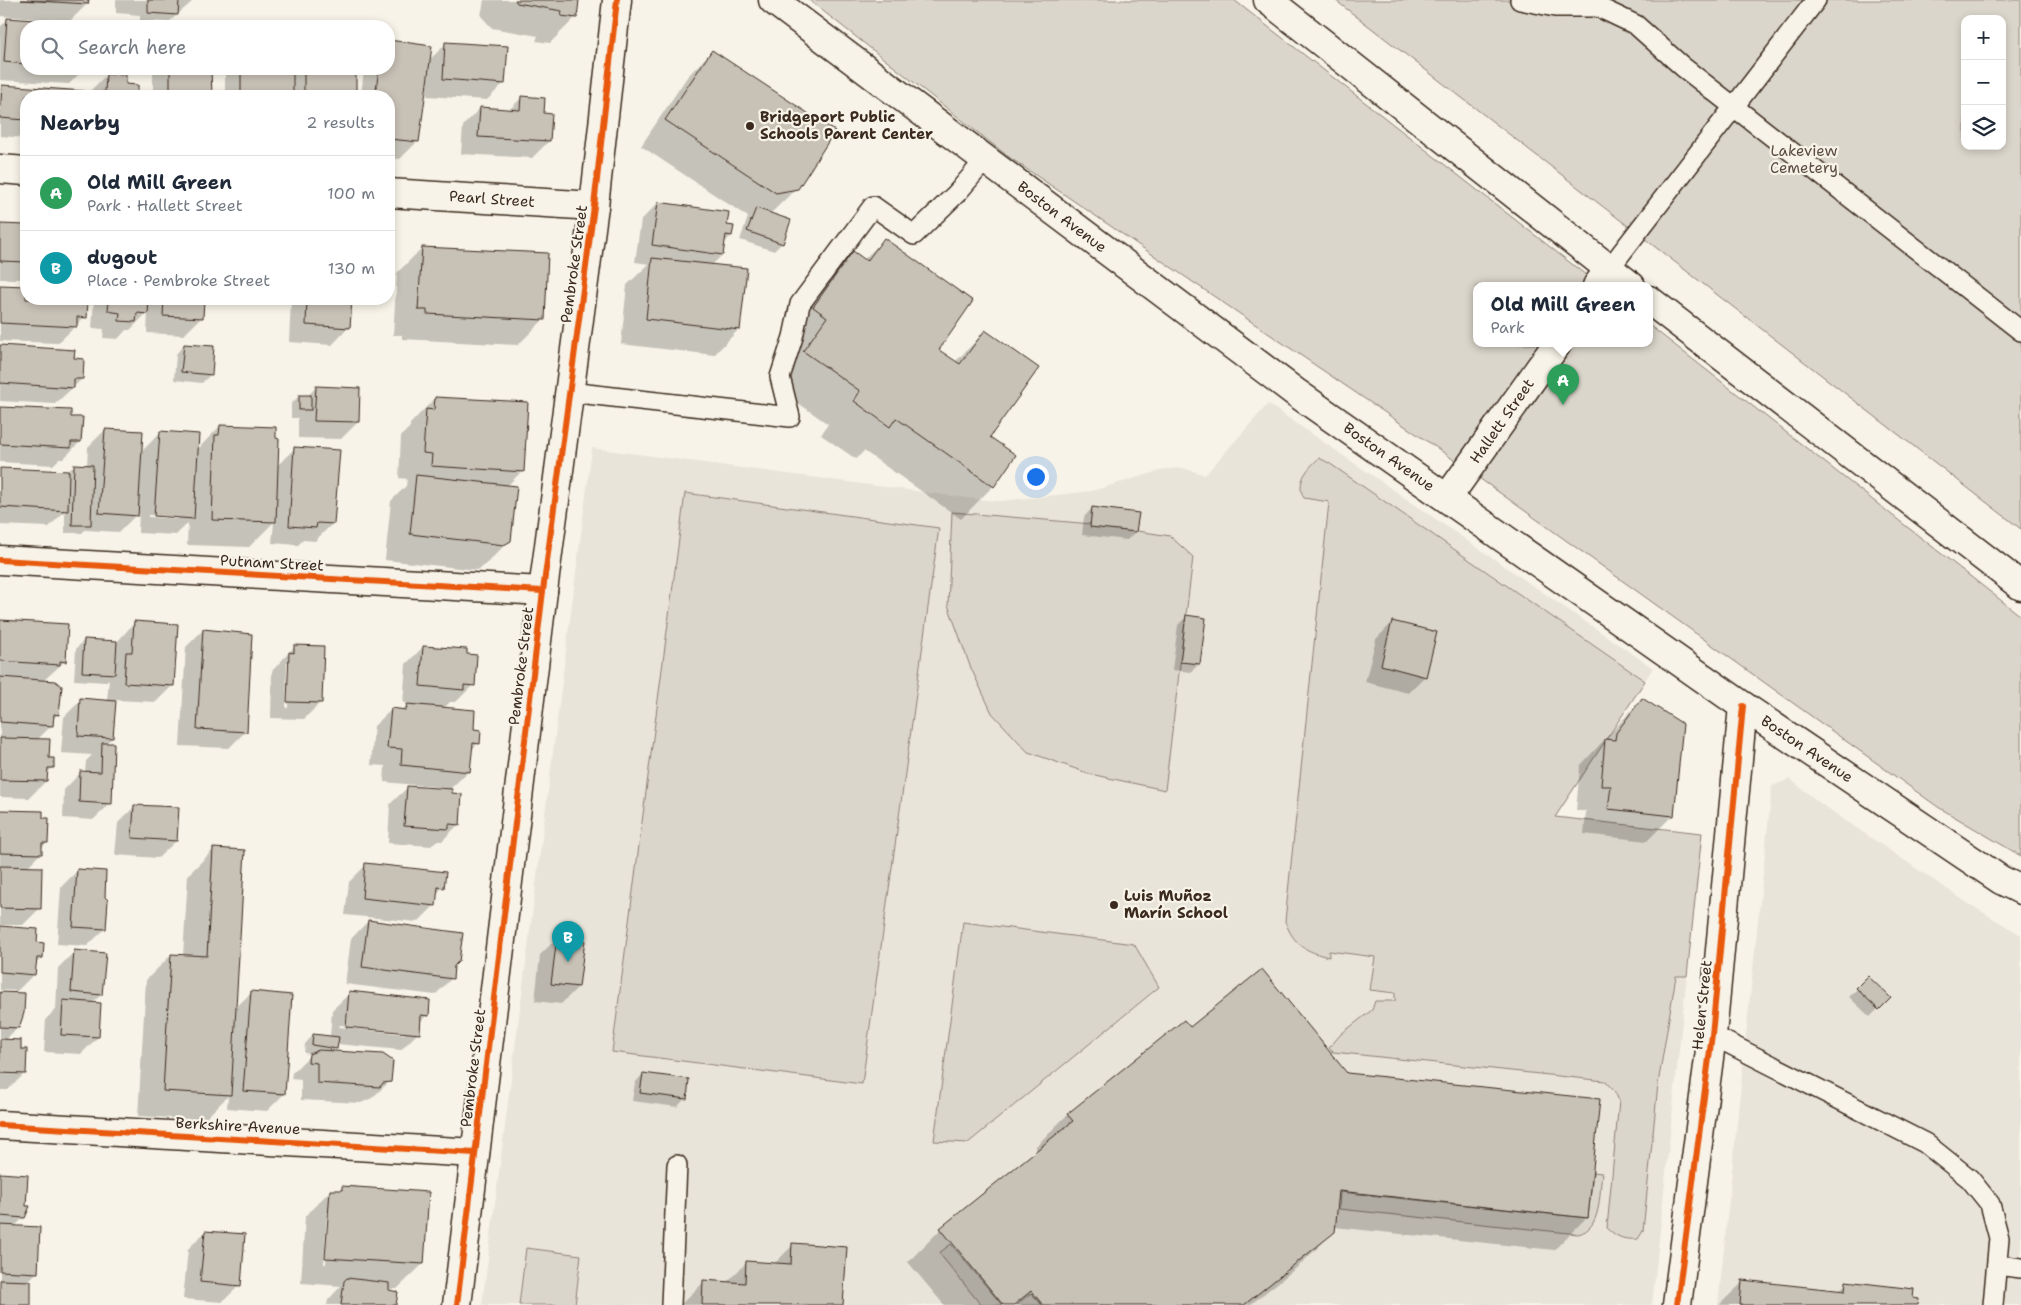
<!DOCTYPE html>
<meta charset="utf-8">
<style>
body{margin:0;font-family:"Shantell Sans",sans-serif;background:#f6f6f7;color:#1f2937}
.controls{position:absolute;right:15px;top:15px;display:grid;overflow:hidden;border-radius:10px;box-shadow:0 2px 8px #0003}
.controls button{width:45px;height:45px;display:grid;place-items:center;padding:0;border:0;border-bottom:1px solid #e0e1e3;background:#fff;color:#1f2937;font:25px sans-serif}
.you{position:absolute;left:1035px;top:476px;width:18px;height:18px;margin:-12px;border:4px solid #fff;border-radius:50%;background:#1a73e8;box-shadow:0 0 0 8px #1a73e833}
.badge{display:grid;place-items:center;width:32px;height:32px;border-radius:50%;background:#0f766e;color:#fff;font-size:16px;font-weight:700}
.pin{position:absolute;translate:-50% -41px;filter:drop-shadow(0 1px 2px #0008)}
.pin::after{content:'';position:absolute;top:26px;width:18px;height:15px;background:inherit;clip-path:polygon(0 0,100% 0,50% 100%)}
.popup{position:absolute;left:1473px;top:282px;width:180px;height:65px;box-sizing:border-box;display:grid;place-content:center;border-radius:10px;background:#fff;filter:drop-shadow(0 1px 4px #0005);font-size:16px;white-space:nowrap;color:#747a83}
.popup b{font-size:19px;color:#1f2937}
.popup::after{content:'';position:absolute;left:50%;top:100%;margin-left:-10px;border:10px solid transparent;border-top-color:#fff}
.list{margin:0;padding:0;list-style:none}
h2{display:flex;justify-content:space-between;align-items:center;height:65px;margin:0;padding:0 20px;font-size:21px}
h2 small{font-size:16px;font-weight:400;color:#747a83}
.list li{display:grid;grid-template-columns:32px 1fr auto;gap:15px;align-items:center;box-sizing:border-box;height:75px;padding:0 20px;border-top:1px solid #e0e1e3}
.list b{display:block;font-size:19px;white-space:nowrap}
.list p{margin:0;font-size:16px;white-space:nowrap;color:#747a83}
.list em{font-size:16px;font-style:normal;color:#747a83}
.icon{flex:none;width:28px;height:28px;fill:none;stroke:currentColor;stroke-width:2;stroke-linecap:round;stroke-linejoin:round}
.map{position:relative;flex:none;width:2021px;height:1305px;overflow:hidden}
.search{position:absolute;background:#fff;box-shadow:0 2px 8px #0003;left:20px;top:20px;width:375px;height:55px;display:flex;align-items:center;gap:12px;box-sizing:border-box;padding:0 18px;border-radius:20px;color:#747a83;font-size:19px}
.panel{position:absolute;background:#fff;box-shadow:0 2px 8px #0003;left:20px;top:90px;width:375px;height:215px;border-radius:20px}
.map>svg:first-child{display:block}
.built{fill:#e9e4d9}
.green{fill:#dbd6cb;stroke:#8b8074;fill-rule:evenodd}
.shadow{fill:#0003;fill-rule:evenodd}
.building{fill:#c8c1b6;stroke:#3b2a1e}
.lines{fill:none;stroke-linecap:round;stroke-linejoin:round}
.lane-casing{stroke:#3b2a1e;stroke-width:22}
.street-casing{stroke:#3b2a1e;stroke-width:31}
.secondary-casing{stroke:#3b2a1e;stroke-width:31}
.primary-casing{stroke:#3b2a1e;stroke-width:31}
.lane{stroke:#f7f3e8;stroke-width:19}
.street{stroke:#f7f3e8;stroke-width:28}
.secondary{stroke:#f7f3e8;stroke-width:28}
.primary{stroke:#f7f3e8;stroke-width:28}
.cycleway-casing{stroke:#f7f3e8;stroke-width:9}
.cycleway{stroke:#e8590c;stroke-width:6}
.poi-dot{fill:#3b2a1e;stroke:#f7f3e8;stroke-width:2}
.labels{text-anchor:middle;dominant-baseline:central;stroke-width:4.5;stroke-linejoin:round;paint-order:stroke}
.poi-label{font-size:15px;font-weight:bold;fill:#3b2a1e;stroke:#f7f3e8;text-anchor:start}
.park-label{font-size:15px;fill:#5b4c41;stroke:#f7f3e8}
.street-label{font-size:15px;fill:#3b2a1e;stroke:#f7f3e8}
</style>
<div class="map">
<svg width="2021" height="1305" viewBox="0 0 2021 1305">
<rect width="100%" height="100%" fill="#f7f3e8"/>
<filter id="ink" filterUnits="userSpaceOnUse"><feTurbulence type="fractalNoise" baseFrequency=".02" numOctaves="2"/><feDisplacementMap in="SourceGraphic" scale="10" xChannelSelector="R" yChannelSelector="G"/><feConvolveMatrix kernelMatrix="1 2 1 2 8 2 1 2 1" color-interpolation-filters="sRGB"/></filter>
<g filter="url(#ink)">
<g class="built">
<path d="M1268,404L1653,668L1556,817L1702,833L1652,1305H482L592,448L983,500L1001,501L1092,491L1166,469L1183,468L1205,475Z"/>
<path d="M1790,779L1821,804L1969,904L2021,935V1305H1718L1772,786Z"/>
</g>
<g class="green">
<path d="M809,0H1234L1600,286H1477V344H1649V325L2021,616V856L1938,807L1440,450L1009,157Z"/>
<path d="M1335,0H2021V529ZM1965,19H2002V146H1965Z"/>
<path d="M1319,458L1329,463L1645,681L1555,817L1702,833L1687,976H1676L1658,1084L1643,1231L1638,1239C1624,1240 1618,1238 1607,1228L1619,1101L1615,1092L1605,1081L1333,1052L1329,1048L1341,1034L1372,1010L1375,1001H1395V993L1370,990L1375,957L1329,951V957C1306,952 1293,944 1285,921L1329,502L1304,498C1295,482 1308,468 1319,458Z"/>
<path d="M685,493L939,528L862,1084L612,1052Z"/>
<path d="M952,512L1092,524L1170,536L1193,557L1165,790L1090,774L1028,752L992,713L970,666L948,605Z"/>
<path d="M963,922L1134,944L1159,987L968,1143L934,1141Z"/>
<path d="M1593,1172L1602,1173C1599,1194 1602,1229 1578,1234L1339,1209L1340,1192L1588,1218Z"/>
<path d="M951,1244L1002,1305H981L939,1253Z"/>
<path d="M526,1248L581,1255L575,1305H519Z"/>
<path d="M1031,1293L1042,1305H1016Z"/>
</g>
<g class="shadow">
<path d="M0,0H87V4L70,21L0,16Z"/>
<path d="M116,0H194L169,22L140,21V15L116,13Z"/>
<path d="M484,0H578L576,17L550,43L536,41L538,36L492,28L481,16Z"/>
<path d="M7,20L87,25L26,26V69H84L69,84L0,80V27Z"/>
<path d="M389,42L430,47L428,61L446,44L504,83L487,100L427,96V84L425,83L417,142L400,159L389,158V96H361L364,69H389Z"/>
<path d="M712,51L797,188L770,214L782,243L774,251L740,240L748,217L641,146L687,77Z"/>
<path d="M153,69H210L211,96H153Z"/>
<rect x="225" y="69" width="130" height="27"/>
<path d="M106,75L124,86H137L136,96H89V92Z"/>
<path d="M2,86L83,92V96H26V138L0,136V89Z"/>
<path d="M521,98L542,115L549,141L532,158L461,154L463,126L480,108L509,110Z"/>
<path d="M658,203L725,226L731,236L724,243L722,255L711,266L739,329L714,355L621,344L627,285L649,264L635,262L641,220Z"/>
<path d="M0,226L26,227V279H0Z"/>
<path d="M884,240L937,350L955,362L985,332L988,437L993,486L961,519L864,451L856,459L821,435L828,424L771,384L795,350L781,340L820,286L853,253L863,260Z"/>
<path d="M422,248L544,319L518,345L402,339V335H393L397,273Z"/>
<path d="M0,286L26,287V299L86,300L85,317L58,343L0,341Z"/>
<path d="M94,299H203L201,318L184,335L147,333L148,312L130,330H126L118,339L103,338L104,329L92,328Z"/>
<path d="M209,299H266L261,304L209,301Z"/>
<path d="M291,299H350L349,327L332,345L289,342Z"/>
<path d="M184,345L210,375L202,383L174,380L176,354Z"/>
<path d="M0,347L73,359L82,379L55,404L0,401Z"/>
<path d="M316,387L358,422L341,439L298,438V418H291V404L299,396H308Z"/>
<path d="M435,398L522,471L507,486L509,541L484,566L477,570L385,560L391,501L406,486L407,479L399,478L401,436L410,427V424Z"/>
<path d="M0,408L69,418L80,442L63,459H59L53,465L0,462Z"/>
<path d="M220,426L277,466L295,448L332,524L315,541L303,540L298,545L272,543L274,522L249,547L187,545L188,523L176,535L138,533L139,512L119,532L85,530L82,533H65V511L49,527L0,525V470L67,472L74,466H87L88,447L105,430L140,453L160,433L197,450ZM148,515L178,516V519L148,517Z"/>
<path d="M1092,508L1135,532L1127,540L1082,535L1084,517Z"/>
<path d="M1186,617L1199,664L1191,672L1172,670L1178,625Z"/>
<path d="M0,621L65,661L42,682L58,714L52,720V725L37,740L53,767L46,774V781L29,798L0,797Z"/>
<path d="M135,622L173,685L156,702L115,700L112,738L105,744L111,803L93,820L63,818L64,790L81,772H85L86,761L92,755L61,753L64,717L81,700L107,701L109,679L106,682L74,680L76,649L84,640L117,642Z"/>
<path d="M1393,622L1425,676L1408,693L1365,682L1376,639Z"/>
<path d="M203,630L246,731L229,748L180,746L186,647Z"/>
<path d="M295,646L321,702L304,719L271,718L272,671ZM287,662H290L288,708H286Z"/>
<path d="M423,647L473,685L456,702H450L443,709L472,730L478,743L471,751L469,771L451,788L450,794L459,824L442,841H436L431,846L388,843L390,804L408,787L448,790V788L384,782L385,766L371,765L374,726L392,709L402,710L409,703H403L406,664Z"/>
<path d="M1642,699L1673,815L1647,841L1584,834L1586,811H1576L1580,766Z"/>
<path d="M135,806L176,841L158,858L115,855L118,823Z"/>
<path d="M0,811L47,842L41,849V853L26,868L40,908L23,925H0Z"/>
<path d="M213,850L234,1009L251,993L284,1094L267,1111L227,1108L228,1096L204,1120L138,1116L146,980L171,955L183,956L188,875Z"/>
<path d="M366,865L443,887L436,894L435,905L418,922L345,915L349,882Z"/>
<path d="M78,870L105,929L87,946L57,944L61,887Z"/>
<path d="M368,921L453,966L452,978L435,995L345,984L351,939Z"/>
<path d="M0,928L35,943L42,958L35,964L34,974L17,991L0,990Z"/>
<path d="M557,938L578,987L561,1004L535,1001L540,955Z"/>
<path d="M75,951L101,995L92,1003L98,1037L81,1054L44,1052L46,1019L56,1009L58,968Z"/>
<path d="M1868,978L1889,998L1870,1017L1849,997Z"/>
<path d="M0,993L18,1027L5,1040L19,1050L25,1073L8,1090H0Z"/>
<path d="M350,993L427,1015L419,1023L418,1033L401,1050L337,1044L332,1052L390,1081L372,1098L361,1103L301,1100V1080L291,1079L292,1073L311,1054L304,1053L305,1044L313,1035L330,1037L332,1010ZM340,1025L407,1031L404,1034L339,1027Z"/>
<path d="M1189,1028L1346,1074L1587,1217L1554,1250L1334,1227V1231L1300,1265L1250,1305H944L908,1262L941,1229L1038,1151L1035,1147L1068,1114Z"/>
<path d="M643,1074L686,1098L677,1107L632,1101L635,1083Z"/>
<path d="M0,1175L24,1217L14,1227L36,1273L27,1282L29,1305H0Z"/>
<path d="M343,1188L423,1264L397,1289H388L395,1305H327L328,1300L341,1286L301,1283L305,1216L330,1191H339ZM327,1212H330L326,1264H324Z"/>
<path d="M205,1232L240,1285L222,1302L183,1299L188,1249Z"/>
<path d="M793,1245L842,1305H680L704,1282L726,1283L747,1262L774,1264Z"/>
<path d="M1743,1282L1838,1291L1847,1283L1912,1300L1917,1305H1719Z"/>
</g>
<g class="building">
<path d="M21,0H89L88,4Z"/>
<path d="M148,0H179L178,15L148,13Z"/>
<path d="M515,0H579L577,18L561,16L562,11L517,3Z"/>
<path d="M7,18L89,24V26H26V64L4,62Z"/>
<path d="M389,40L432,46L419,142L389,139V96H375L379,69H389Z"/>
<path d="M445,42L508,46L505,84L443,79Z"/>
<path d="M712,50L835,131L798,189L776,193L665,120Z"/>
<path d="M170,69H211L212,96H170Z"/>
<rect x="241" y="69" width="52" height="27"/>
<rect x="304" y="69" width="52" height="27"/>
<path d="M106,74L126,75V84L138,85V96H101V92H105Z"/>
<path d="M2,85L84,91V96H26V120L0,118Z"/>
<path d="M521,96L545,98L544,113L552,114L550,141L478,137L480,107L520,110Z"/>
<path d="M658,202L729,212L727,225L734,226L732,236L726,235L723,255L652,245Z"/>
<path d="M756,208L791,220L783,244L747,231Z"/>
<path d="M0,224L26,225V262L0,261Z"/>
<path d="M884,238L973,301L939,350L960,364L985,330L1039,368L990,437L1016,455L994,487L896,418L890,427L854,401L860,391L803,351L827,317L813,307L853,251L867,261Z"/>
<path d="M422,247L548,253L545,320L427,314V310H418Z"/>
<path d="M652,258L747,268L740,330L646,319Z"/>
<path d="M0,285L26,286V299H88L87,318L77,317V327L0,323Z"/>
<path d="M109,299H149L148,314L137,313L136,322L119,321L120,313L108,311Z"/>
<path d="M164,299H204L203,318L163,316Z"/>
<path d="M307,299H352L350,328L306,325Z"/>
<path d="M184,344L214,346L212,375L181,372Z"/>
<path d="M0,345L75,350L74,358L84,359L83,379H74V388L0,383Z"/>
<path d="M316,386L360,388L359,422L314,421Z"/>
<rect x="299" y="395" width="12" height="15"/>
<path d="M435,397L528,402L524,472L431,466L432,454L423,453L426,409L434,410Z"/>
<path d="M0,407L71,410V417H83L81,442H71V448L0,444Z"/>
<path d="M220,425L276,427V438L279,439L276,522L212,520L215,435H219Z"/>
<path d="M105,429L143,431L138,516L99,513Z"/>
<path d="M160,431L199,434L194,519L154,516Z"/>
<path d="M294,447L340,450L334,524L317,523L316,528L289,526Z"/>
<path d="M74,464L93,465L91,525H72Z"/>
<path d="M0,468L69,471L68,511L0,507Z"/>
<path d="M416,475L517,486L511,541L504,545L410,534Z"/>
<path d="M1092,507L1139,513L1136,532L1090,527Z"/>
<path d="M1186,615L1206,618L1200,664L1180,662Z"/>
<path d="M0,620L68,624L66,662L60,661V665L0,661Z"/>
<path d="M134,621L178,624L174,686L124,683L126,652H132Z"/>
<path d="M1392,621L1437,632L1426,677L1381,665Z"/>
<path d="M203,629L252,634L247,732L197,729Z"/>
<path d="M84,639L117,641L115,674L82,672Z"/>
<path d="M294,645L324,646L322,703L287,702L289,652L294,653Z"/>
<path d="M423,646L467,649V654L477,655L475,686L464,685V690L420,686Z"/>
<path d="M0,677L55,681L62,686L59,715L54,714L53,726L0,722Z"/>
<path d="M80,698L116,701L113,738L78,736Z"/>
<path d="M1642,698L1683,724L1674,816L1608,809L1611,786H1601L1605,739L1615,740L1616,733Z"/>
<path d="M407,704L475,710L474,729L481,730L480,744L473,743L470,772L401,765L402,749L387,748L391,708L406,710Z"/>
<path d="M0,738L50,739L49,758H54V768H48L47,781L0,780Z"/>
<path d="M102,743H114L112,804L79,802L80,771L101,772Z"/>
<path d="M407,786L452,789V793L462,794L460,825L449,824V829L404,826Z"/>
<path d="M134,805L179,807L177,841L132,838Z"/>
<path d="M0,810L43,811V818H49L48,843H42V854L0,853Z"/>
<path d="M213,848L245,850L231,1095L163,1091L171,954L207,956Z"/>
<path d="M365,863L446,872L444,888L438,887L436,906L362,898Z"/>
<path d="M0,866L42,867L41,909L0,908Z"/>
<path d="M77,869L106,871L105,897L108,900L106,929L73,927Z"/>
<path d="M368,920L463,933L459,961L454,966L453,979L362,967Z"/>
<path d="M0,926L38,929L37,942L44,943L43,958H37L35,975L0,972Z"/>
<path d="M557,937L585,940L579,987L551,984Z"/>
<path d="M74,950L106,953L102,995L71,992Z"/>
<path d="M1262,969L1347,1073L1600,1099L1588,1218L1339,1191L1335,1232L1244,1305H1043L1031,1291L1014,1305H1003L940,1228L1073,1121L1067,1114L1184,1020L1190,1027Z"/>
<path d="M1868,976L1891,998L1879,1010L1856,988Z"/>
<path d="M251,991L292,995L285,1094L243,1091Z"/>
<path d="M349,991L430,1000L429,1016L421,1015L420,1034L346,1027Z"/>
<path d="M0,992L25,993L24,1013L19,1028L0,1027Z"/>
<path d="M63,1000L101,1003L99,1037L61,1035Z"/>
<path d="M313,1034L339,1037L337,1049L312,1045Z"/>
<path d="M0,1039L21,1040V1049H27L26,1074L0,1073Z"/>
<path d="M319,1050L383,1054L393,1061L391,1082L383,1083L380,1087L317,1083V1063L308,1062L309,1054Z"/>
<path d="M643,1073L689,1079L687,1099L640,1093Z"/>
<path d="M0,1173L28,1175L26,1206H30L25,1218L0,1216Z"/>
<path d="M342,1186L429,1192L424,1264L325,1258L330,1190H342Z"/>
<path d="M0,1225L40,1227L38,1273L0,1271Z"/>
<path d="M205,1231L245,1234L241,1286L200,1282Z"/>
<path d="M792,1243L847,1247L843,1305H702L703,1280L745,1283L746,1261L791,1264Z"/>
<path d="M347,1278L389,1283V1290L398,1292L396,1305H341L344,1281Z"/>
<path d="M0,1280L31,1281V1305H0Z"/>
<path d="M1742,1280L1845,1291L1846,1281L1914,1289L1913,1298L1919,1299L1918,1305H1740Z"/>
</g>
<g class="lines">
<defs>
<g id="lane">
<path d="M1520,0L1555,7H1598L1636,25L1683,67L2021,331"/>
<path d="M1609,269L1816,0"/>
<path d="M569,392L790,417L780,377L793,337L800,304L873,206L914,235L957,193L985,160"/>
<path d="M1712,1035L1925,1143L1970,1179L1990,1204L1999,1238L1993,1305"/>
<path d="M1997,1265L2021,1268"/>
<path d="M671,1305L677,1165"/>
</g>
<g id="street">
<path d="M0,169L26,171"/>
<path d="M389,193L594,206"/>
<path d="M1597,286L1609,269"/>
<path d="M1448,497L1557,344"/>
<path d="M0,560L543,591"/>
</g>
<g id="secondary">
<path d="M0,1125L475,1153"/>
<path d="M457,1305L543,591L594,206L617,0"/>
<path d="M1677,1305L1712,1035L1743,706"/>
</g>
<g id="primary">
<path d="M773,0L1295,392L1743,706L2001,880L2021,890"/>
<path d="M1268,0L1631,286"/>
<path d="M1649,300L2021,586"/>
</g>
</defs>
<use href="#lane" class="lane-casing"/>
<use href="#street" class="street-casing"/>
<use href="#secondary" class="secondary-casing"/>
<use href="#primary" class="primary-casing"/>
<use href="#lane" class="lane"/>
<use href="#street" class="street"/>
<use href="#secondary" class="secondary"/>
<use href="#primary" class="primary"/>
<defs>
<g id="cycleway">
<path d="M0,560L543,591"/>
<path d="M0,1125L475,1153"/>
<path d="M457,1305L543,591L594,206L617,0"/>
<path d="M1677,1305L1712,1035L1743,706"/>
</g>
</defs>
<use href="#cycleway" class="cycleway-casing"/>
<use href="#cycleway" class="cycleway"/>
</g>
</g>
<g class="poi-dot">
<circle cx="750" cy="126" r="5"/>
<circle cx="1114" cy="905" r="5"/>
</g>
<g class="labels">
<g class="poi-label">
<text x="760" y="117">Bridgeport Public<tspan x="760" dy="17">Schools Parent Center</tspan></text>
<text x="1124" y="896">Luis Muñoz<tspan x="1124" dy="17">Marín School</tspan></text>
</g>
<g class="park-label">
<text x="1804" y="151">Lakeview<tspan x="1804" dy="17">Cemetery</tspan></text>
</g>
<g class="street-label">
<text transform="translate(492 199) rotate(4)">Pearl Street</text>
<text transform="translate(1062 217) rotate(37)">Boston Avenue</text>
<text transform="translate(574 264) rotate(-82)">Pembroke Street</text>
<text transform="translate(1502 421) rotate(-55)">Hallett Street</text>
<text transform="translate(1389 457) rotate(35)">Boston Avenue</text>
<text transform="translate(272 563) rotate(3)">Putnam Street</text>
<text transform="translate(521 666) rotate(-83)">Pembroke Street</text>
<text transform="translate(1807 749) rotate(34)">Boston Avenue</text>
<text transform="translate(1702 1005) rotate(-84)">Helen Street</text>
<text transform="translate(473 1068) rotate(-83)">Pembroke Street</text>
<text transform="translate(238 1126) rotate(3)">Berkshire Avenue</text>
</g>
</g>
</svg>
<div class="controls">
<button>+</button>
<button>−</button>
<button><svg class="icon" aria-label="layers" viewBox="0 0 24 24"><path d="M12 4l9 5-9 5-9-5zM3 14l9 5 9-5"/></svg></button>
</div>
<div class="you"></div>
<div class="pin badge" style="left:1563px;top:405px;background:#2e9e5b">A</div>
<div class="popup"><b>Old Mill Green</b>Park</div>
<div class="pin badge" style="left:568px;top:962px;background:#0f9aa8">B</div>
<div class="search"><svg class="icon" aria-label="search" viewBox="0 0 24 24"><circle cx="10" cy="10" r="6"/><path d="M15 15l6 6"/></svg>Search here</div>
<section class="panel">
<h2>Nearby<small>2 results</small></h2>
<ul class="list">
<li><span class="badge" style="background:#2e9e5b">A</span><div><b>Old Mill Green</b><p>Park · Hallett Street</p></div><em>100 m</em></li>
<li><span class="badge" style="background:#0f9aa8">B</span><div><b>dugout</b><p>Place · Pembroke Street</p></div><em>130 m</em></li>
</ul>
</section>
</div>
